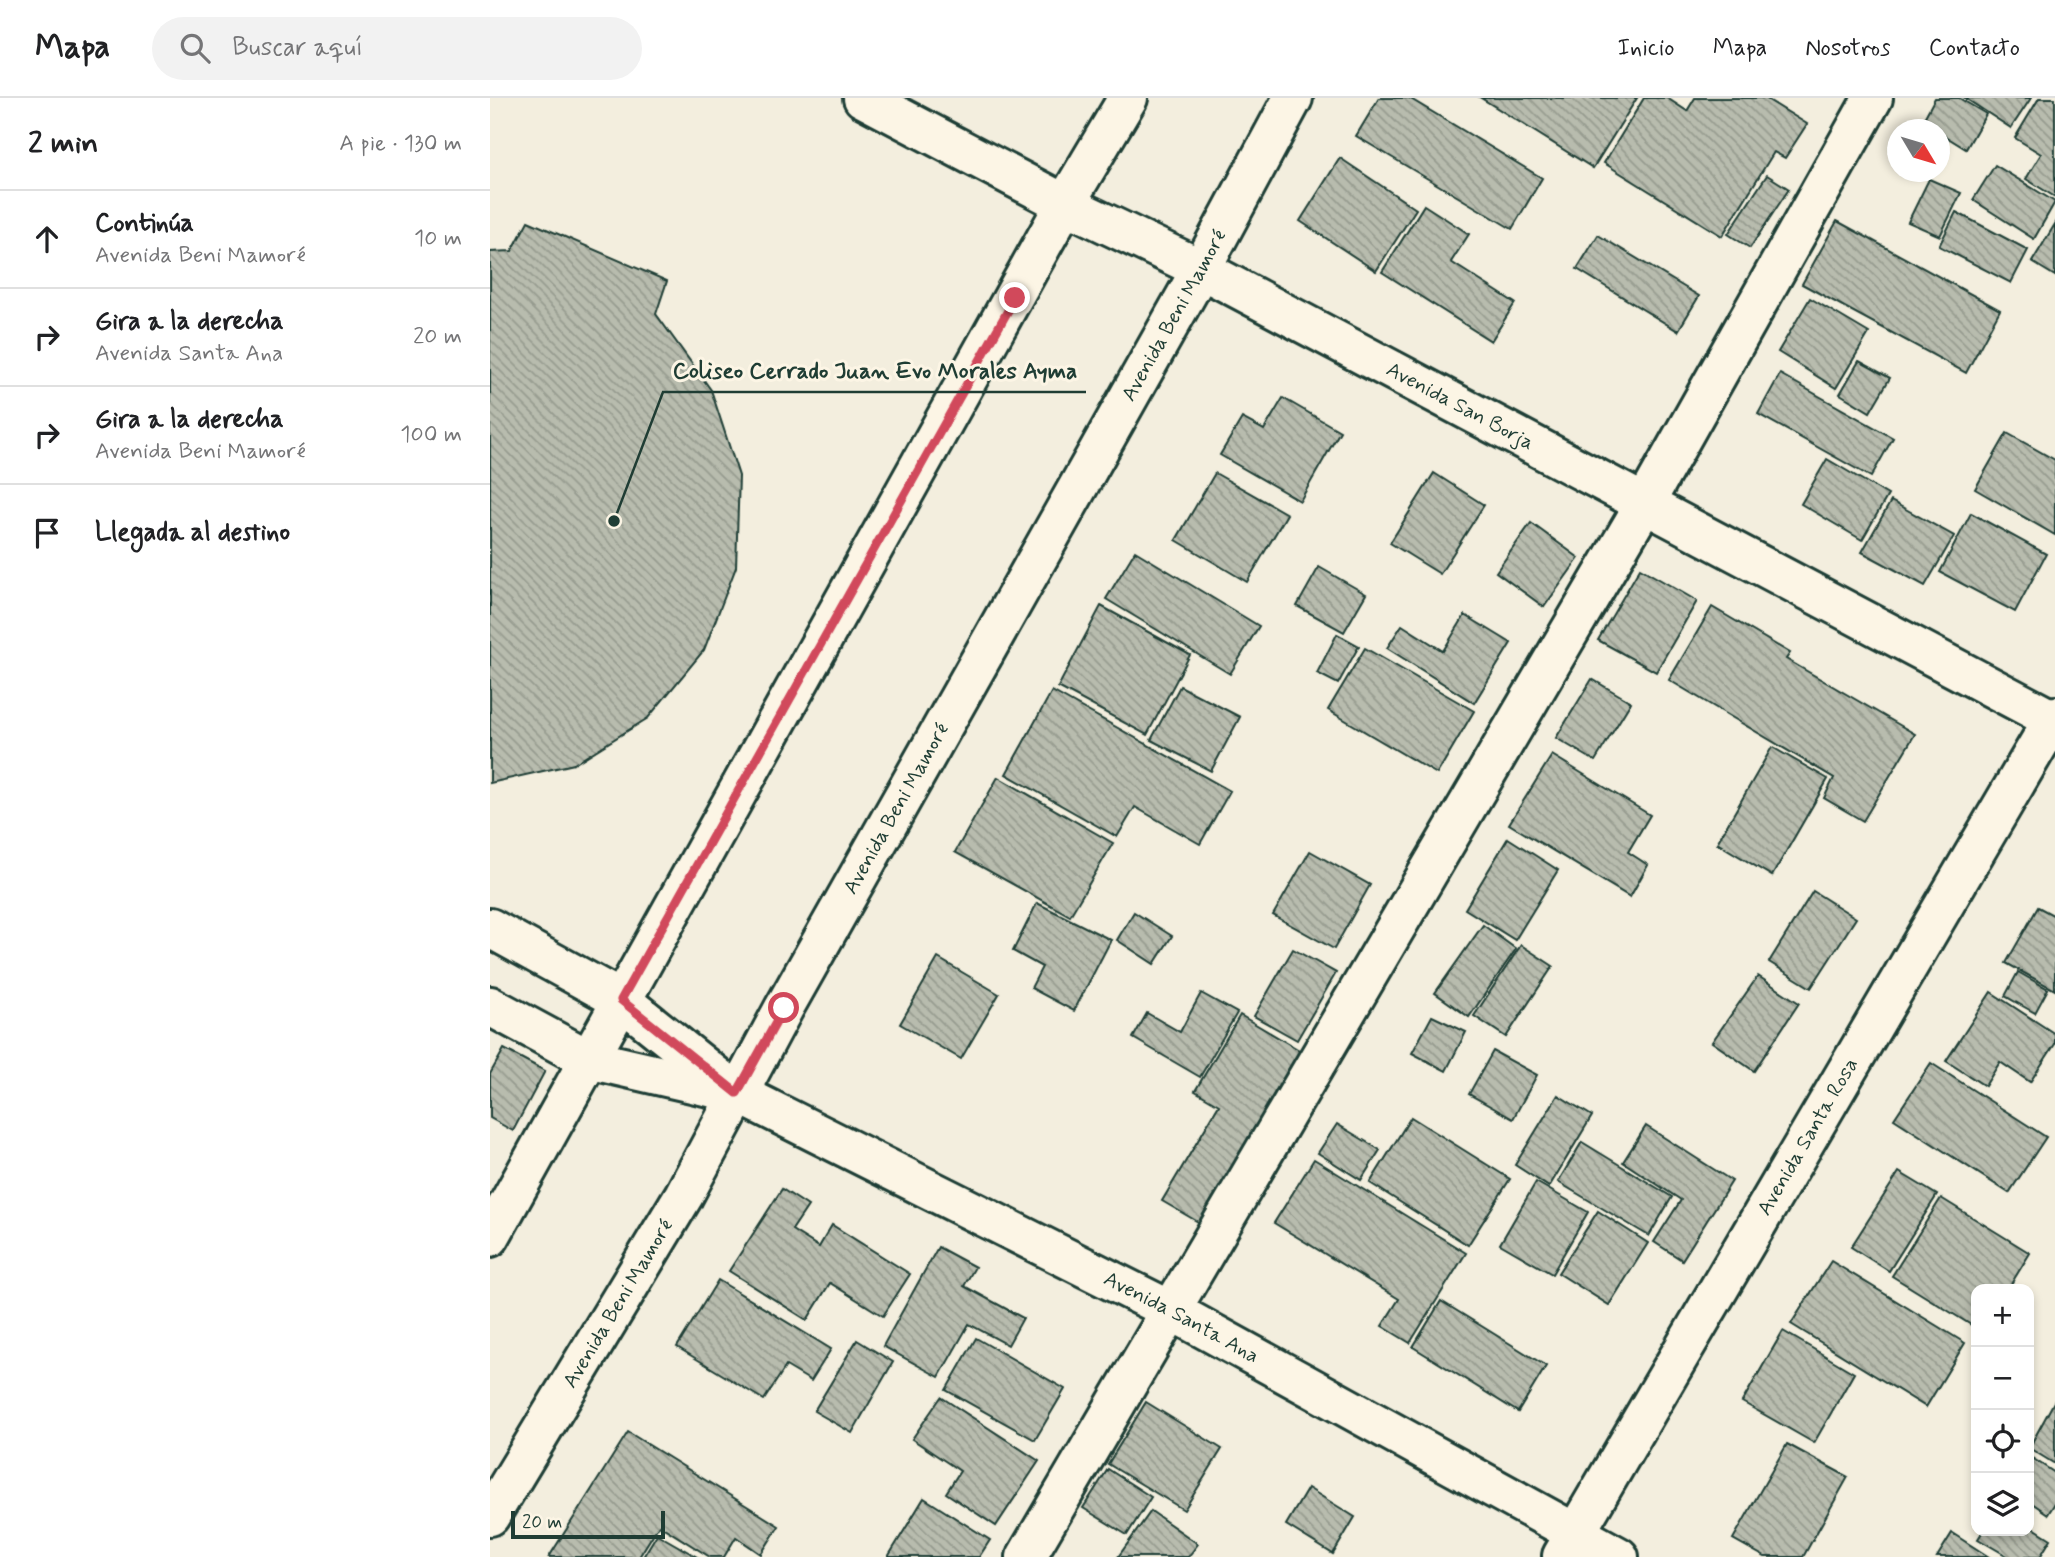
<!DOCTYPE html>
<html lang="es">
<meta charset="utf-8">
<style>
body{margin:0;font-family:Mynerve,sans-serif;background:#f2f2f2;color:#202124}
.controls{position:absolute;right:21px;bottom:21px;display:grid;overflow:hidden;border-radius:14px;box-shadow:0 4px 10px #0003}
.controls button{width:63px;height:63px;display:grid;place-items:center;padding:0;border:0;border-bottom:2px solid #e0e0e0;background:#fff;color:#202124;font:35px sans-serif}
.compass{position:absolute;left:1397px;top:21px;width:63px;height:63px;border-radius:50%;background:#fff;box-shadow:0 4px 10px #0003;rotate:128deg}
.scale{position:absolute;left:21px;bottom:18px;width:154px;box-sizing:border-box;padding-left:7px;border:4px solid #1f3d34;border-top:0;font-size:19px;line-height:24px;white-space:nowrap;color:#1f3d34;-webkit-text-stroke:5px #fcf5e5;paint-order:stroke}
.stop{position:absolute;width:21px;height:21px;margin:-16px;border:5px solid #d1495b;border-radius:50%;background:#fff}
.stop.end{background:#d1495b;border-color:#fff;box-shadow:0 2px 7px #0008}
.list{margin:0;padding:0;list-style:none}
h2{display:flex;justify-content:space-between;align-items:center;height:91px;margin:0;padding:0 28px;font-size:30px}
h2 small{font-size:23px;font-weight:400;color:#757577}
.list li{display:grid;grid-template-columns:46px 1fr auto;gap:21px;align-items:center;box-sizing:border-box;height:98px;padding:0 28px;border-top:2px solid #e0e0e0}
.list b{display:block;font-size:26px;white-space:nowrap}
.list p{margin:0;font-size:23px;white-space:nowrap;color:#757577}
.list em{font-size:23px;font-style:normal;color:#757577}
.icon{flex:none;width:38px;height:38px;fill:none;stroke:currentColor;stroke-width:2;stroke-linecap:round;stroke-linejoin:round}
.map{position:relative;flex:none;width:1565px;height:1459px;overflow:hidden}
header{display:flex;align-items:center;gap:42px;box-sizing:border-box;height:98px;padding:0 35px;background:#fff;border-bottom:2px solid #e0e0e0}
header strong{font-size:33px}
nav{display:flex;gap:38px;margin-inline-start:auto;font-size:24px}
.search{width:490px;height:63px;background:#f2f2f2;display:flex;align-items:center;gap:18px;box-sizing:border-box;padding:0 24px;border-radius:38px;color:#757577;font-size:26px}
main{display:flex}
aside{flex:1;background:#fff}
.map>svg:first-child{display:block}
.building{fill:url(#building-back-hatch);stroke:#1f3d34;stroke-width:2}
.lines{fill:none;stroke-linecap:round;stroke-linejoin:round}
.minor-casing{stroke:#1f3d34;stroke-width:44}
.tertiary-casing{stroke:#1f3d34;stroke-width:44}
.minor{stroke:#fcf5e5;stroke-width:38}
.tertiary{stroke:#fcf5e5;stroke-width:38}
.route{stroke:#d1495b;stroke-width:9}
.labels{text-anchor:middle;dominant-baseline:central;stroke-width:6;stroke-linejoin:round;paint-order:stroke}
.street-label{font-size:21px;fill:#1f3d34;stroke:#fcf5e5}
.leader{fill:none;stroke:#1f3d34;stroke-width:2.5}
.callout-dot{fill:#1f3d34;stroke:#fcf5e5;stroke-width:2.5}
.callout-label{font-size:23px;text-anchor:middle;font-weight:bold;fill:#1f3d34;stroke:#fcf5e5;stroke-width:6;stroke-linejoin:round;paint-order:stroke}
</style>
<header>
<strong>Mapa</strong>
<div class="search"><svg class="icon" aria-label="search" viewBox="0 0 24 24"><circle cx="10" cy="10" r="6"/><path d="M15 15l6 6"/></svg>Buscar aquí</div>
<nav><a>Inicio</a><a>Mapa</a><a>Nosotros</a><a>Contacto</a></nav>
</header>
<main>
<aside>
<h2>2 min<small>A pie · 130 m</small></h2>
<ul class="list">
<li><svg class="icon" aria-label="ahead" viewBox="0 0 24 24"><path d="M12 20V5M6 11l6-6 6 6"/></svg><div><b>Continúa</b><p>Avenida Beni Mamoré</p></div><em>10 m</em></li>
<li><svg class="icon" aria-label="right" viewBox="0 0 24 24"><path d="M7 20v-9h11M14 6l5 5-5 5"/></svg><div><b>Gira a la derecha</b><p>Avenida Santa Ana</p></div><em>20 m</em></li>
<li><svg class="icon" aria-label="right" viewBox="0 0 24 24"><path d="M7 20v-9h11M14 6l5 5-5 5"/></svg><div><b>Gira a la derecha</b><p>Avenida Beni Mamoré</p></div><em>100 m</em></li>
<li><svg class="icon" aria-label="arrive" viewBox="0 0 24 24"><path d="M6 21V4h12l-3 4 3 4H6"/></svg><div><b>Llegada al destino</b></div></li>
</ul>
</aside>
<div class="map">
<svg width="1565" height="1459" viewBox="0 0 1565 1459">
<defs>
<pattern id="building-back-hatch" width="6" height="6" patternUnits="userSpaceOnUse" patternTransform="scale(1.75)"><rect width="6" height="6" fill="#b8bcae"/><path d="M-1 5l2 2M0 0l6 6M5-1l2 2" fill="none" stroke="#959a8e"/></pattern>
</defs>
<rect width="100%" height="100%" fill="#f3eede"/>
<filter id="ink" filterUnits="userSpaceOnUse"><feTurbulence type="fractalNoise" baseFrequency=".0143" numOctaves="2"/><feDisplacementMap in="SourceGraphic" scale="14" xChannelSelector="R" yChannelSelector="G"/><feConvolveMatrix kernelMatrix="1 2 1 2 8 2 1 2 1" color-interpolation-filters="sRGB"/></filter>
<g filter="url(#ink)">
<g class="building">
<path d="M889,0H919L1052,80L1022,131L866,38Z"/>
<path d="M991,0H1147L1103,70Z"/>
<path d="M1154,0H1177L1197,13L1205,0H1275L1317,26L1295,60L1284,54L1232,138L1114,65Z"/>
<path d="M1445,0H1469L1496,16L1476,51L1450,35V32L1432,24Z"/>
<path d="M1475,0H1541L1521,30Z"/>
<path d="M1549,0H1565V99L1536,81L1551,56L1525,40Z"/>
<path d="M850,60L926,111L886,173L810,123Z"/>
<path d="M1505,67L1565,104L1544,141L1483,102Z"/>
<path d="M1277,77L1299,91L1260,150L1238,136Z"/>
<path d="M1439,81L1471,95L1450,138L1418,124Z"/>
<path d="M934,107L979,136L961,164L1025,205L1001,243L892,174Z"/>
<path d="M1466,114L1538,152L1521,185L1449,148Z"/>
<path d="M38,123L177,183L166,216L221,292L249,378L246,469L214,552L158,620L84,666L0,685V154L22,153Z"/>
<path d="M1347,123L1510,212L1476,275L1312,186Z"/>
<path d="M1565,126V178L1542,164Z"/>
<path d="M1108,137L1209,198L1188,233L1087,171Z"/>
<path d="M1320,200L1379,235L1346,290L1288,254Z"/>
<path d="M1369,263L1400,280L1380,314L1350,296Z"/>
<path d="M1290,276L1403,340L1381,379L1268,316Z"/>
<path d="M793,300L850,333L810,403L730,357L752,320L774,332Z"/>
<path d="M1517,335L1565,362V437L1485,391Z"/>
<path d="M1337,361L1398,397L1372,442L1311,406Z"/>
<path d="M725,375L797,416L757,484L686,442Z"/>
<path d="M944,375L994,407L950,476L900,445Z"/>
<path d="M1401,403L1464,438L1435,488L1372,454Z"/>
<path d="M1481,415L1556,456L1525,514L1450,474Z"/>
<path d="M1041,425L1089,460L1054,509L1006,474Z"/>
<path d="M645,453L769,528L740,576L616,501Z"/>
<path d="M829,469L876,496L854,534L807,508Z"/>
<path d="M1150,470L1207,503L1166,574L1108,542Z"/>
<path d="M611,508L700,557L657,637L568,589Z"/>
<path d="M1222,509L1300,555L1296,561L1425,636L1373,723L1334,700L1344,680L1179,582Z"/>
<path d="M975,517L1021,545L984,605L897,550L912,527L953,553Z"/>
<path d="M847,536L869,548L848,586L827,575Z"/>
<path d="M875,550L984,613L947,676L838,612Z"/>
<path d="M1102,581L1141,604L1105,663L1066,640Z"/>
<path d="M690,588L750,619L721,673L661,642Z"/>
<path d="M562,593L740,693L710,746L645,709L627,739L516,676Z"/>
<path d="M1282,649L1338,681L1282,778L1227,745Z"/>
<path d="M1062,657L1160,717L1138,754L1158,767L1140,799L1019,726Z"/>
<path d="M508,679L623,745L580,818L465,754Z"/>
<path d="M1018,740L1068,772L1025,842L975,811Z"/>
<path d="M820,753L880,787L844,851L783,817Z"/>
<path d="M1323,793L1366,820L1321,890L1279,864Z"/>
<path d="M547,805L621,842L584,913L541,890L552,869L523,853Z"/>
<path d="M1548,809L1565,818V892L1516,865Z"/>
<path d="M644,814L682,838L664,866L627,842Z"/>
<path d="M993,827L1026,851L979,919L945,895Z"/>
<path d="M1031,847L1063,868L1016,939L984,918Z"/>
<path d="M803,851L846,875L807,942L764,918Z"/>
<path d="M448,860L509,896L471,961L410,926Z"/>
<path d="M1528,874L1558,891L1545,915L1515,898Z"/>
<path d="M1268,878L1309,905L1264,973L1222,944Z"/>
<path d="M1501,894L1565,936V946L1540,984L1510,964L1495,988L1456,963Z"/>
<path d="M711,895L747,915L710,979L643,940L657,915L690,934Z"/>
<path d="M750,917L816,956L715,1128L672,1103L729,1007L705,993Z"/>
<path d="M942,918L976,934L956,973L922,955Z"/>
<path d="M14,951L55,973L23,1033L0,1020V976Z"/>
<path d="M1003,953L1047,977L1023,1021L979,996Z"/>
<path d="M1441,965L1556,1039L1519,1095L1404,1021Z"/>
<path d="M1068,997L1102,1018L1059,1089L1025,1067Z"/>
<path d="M921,1019L1020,1081L978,1147L880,1085Z"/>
<path d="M847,1026L890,1052L871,1082L828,1055Z"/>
<path d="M1156,1028L1242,1083L1192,1162L1164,1144L1191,1102L1133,1064Z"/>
<path d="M1092,1044L1182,1099L1159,1138L1068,1084Z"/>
<path d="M824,1061L976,1155L920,1245L892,1228L909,1201L784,1125Z"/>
<path d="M1409,1074L1447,1097L1399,1173L1361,1149Z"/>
<path d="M1046,1084L1098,1114L1062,1176L1010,1146Z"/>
<path d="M292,1091L318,1108L302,1132L329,1149L342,1127L420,1176L393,1218L340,1185L317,1222L239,1173Z"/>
<path d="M1451,1100L1540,1155L1518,1191H1486V1230L1402,1178Z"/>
<path d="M1108,1113L1158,1145L1119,1207L1068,1175Z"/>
<path d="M448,1149L485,1169L474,1188L533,1220L518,1247L479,1226L449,1279L393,1248Z"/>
<path d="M1341,1163L1475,1245L1436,1309L1301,1226Z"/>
<path d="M228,1182L341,1251L321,1283L296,1268L274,1302L187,1249Z"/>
<path d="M951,1203L1056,1268L1028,1314L923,1249Z"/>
<path d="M1293,1233L1364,1275L1324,1345L1252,1304Z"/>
<path d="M486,1240L575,1291L545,1342L456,1292Z"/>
<path d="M367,1242L403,1264L362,1335L324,1313Z"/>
<path d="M451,1299L549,1363L506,1428L456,1395L470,1373L422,1341Z"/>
<path d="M1565,1302V1366L1539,1350Z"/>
<path d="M656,1304L732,1351L694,1412L618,1366Z"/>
<path d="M138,1334L289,1428L271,1456L246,1439L234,1459H220L169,1427L149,1459H59Z"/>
<path d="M1297,1346L1358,1379L1313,1459H1275L1243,1441Z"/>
<path d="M1539,1358L1565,1375V1405L1558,1416L1539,1403Z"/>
<path d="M618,1371L661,1399L637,1437L593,1410Z"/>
<path d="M818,1390L865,1419L843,1456L796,1427Z"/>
<path d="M434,1400L500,1442L489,1459H398Z"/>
<path d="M661,1413L708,1446L698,1459H628Z"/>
<path d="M1539,1427L1561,1441L1550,1459H1519L1488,1441L1493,1433H1539Z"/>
<path d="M1462,1435L1499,1459H1447Z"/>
<path d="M167,1436L207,1459H153Z"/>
</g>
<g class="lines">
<defs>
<g id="minor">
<path id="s1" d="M373,0L575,106L711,171L1565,623"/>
<path id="s2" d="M0,830L131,902L247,995L682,1213L1129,1459"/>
<path d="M0,908L98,961L237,993"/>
<path id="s3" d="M1072,1458L1565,618"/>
<path d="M536,1459L1154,407L1383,0"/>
</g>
<g id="tertiary">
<path d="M0,1139L575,106L638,0"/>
<path id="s4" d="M0,1418L194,1097L294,910L711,171L803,0"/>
</g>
</defs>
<use href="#minor" class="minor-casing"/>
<use href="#tertiary" class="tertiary-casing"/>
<use href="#minor" class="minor"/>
<use href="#tertiary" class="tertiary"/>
</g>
</g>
<g class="lines" filter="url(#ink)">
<path class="route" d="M294,910L247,995L131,902L525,200"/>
</g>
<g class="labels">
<g class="street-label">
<text stroke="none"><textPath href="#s4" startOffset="1382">Avenida Beni Mamoré</textPath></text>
<text stroke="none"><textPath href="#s1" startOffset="672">Avenida San Borja</textPath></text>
<text stroke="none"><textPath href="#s4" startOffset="816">Avenida Beni Mamoré</textPath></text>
<text stroke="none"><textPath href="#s3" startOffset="486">Avenida Santa Rosa</textPath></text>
<text stroke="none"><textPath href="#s4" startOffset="248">Avenida Beni Mamoré</textPath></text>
<text stroke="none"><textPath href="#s2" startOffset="796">Avenida Santa Ana</textPath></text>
</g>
</g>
<path class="leader" d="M124 423L173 294H596"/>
<circle class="callout-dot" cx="124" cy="423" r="7"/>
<g class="callout-label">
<text x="385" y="280">Coliseo Cerrado Juan Evo Morales Ayma</text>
</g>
</svg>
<div class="controls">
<button>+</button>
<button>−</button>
<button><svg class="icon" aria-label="locate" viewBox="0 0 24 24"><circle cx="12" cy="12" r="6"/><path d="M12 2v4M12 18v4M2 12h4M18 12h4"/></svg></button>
<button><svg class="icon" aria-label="layers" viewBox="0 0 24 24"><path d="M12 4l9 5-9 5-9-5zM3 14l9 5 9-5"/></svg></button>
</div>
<svg class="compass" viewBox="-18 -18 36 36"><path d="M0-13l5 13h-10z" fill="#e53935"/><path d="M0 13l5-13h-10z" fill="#757577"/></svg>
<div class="scale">20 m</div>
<div class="stop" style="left:294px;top:910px"></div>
<div class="stop end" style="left:525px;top:200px"></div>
</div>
</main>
